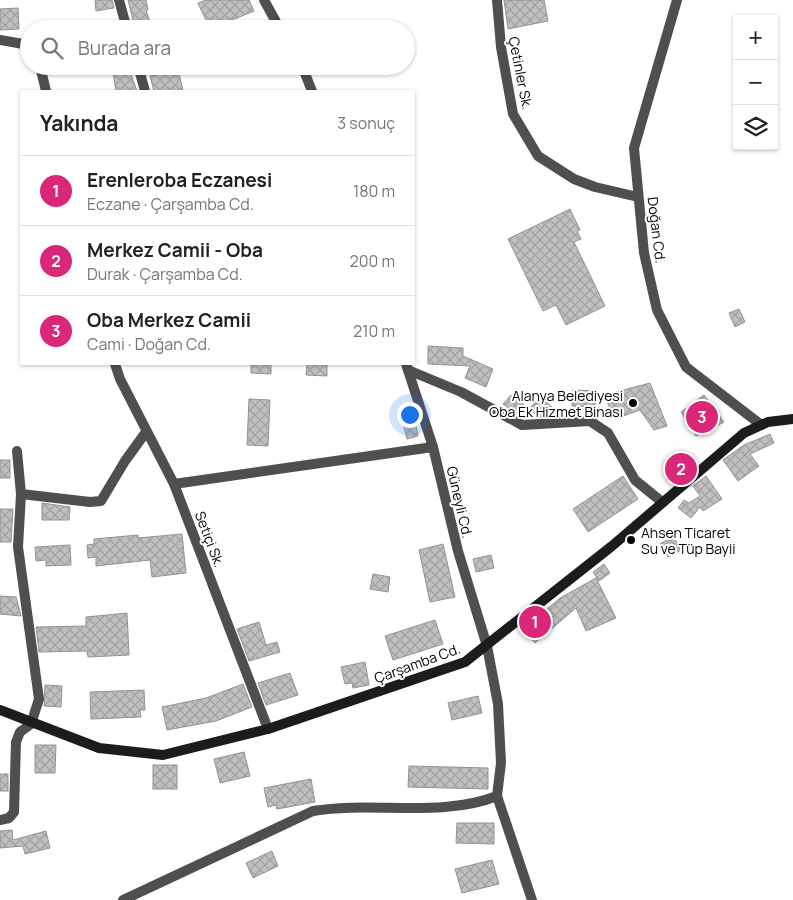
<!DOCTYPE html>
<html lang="tr">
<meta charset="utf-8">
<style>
body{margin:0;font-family:Manrope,sans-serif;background:#f2f2f2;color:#222}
.controls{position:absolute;right:15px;top:15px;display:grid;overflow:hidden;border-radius:0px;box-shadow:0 1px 4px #0004}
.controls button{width:45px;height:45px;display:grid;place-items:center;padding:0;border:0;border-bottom:1px solid #e0e0e0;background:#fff;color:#222;font:25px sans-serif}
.you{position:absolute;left:409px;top:414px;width:18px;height:18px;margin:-12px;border:4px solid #fff;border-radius:50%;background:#1a73e8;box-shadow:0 0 0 8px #1a73e833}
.badge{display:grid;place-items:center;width:32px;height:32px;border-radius:50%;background:#db2777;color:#fff;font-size:16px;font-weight:700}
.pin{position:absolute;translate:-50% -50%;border:2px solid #fff;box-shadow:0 1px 5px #0006}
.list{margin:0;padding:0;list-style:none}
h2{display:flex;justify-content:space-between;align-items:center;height:65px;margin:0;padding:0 20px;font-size:21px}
h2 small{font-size:16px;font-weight:400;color:#767676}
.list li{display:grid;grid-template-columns:32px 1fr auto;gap:15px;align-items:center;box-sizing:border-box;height:70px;padding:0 20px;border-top:1px solid #e0e0e0}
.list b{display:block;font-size:19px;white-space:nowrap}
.list p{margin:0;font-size:16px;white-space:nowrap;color:#767676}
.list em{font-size:16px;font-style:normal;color:#767676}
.icon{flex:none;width:28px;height:28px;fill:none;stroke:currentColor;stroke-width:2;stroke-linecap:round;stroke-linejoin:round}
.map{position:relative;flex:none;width:793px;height:900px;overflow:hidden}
.search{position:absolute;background:#fff;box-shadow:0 1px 4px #0004;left:20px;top:20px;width:395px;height:55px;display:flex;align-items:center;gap:12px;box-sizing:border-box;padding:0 18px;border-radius:28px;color:#767676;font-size:19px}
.panel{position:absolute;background:#fff;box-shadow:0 1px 4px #0004;left:20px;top:90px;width:395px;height:275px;border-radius:0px}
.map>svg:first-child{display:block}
.building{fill:url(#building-cross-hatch);stroke:#939393}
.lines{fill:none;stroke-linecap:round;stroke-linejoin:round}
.street{stroke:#4f4f4f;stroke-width:10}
.secondary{stroke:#1c1c1c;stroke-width:10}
.poi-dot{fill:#000;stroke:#fff;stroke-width:2}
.labels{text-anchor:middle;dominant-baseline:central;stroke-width:4;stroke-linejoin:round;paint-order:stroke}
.street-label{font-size:14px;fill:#000;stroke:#fff}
.poi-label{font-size:14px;fill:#000;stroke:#fff;text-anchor:end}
</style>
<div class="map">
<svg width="793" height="900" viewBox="0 0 793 900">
<defs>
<pattern id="building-cross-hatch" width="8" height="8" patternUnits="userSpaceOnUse" patternTransform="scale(1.25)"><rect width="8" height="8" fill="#bfbfbf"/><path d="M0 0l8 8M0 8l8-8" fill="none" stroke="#a2a2a2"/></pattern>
</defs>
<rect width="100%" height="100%" fill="#fff"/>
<g class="building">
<path d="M95,0H112L114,8L96,11Z"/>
<path d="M128,0H146L148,10H146L152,29H135Z"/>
<path d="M206,0H249L254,11L210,29L198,3Z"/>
<path d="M504,0H544L548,21L508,29Z"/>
<path d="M18,8L19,29L0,30V9Z"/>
<path d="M112,66H128L137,91H116Z"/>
<path d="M178,69L183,91H154L150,76Z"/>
<path d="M570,209L580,230L577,231L581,239L574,242L605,306L566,325L556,305L543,311L508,239Z"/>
<path d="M739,309L745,322L735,327L729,313Z"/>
<path d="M428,346L463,348V356L493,369L486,387L465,378L470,366L428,364Z"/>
<path d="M251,364H271V374L251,373Z"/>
<path d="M307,364H327V376L306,375Z"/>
<path d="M650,383L667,426L654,430L640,410L615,419L604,395Z"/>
<path d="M573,390L596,391L595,407L572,406Z"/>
<path d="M511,395L527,407L520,416L503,404Z"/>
<path d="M704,395L724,422L696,436L681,412Z"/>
<path d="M540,397L552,407L543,417H539L529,409Z"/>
<path d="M249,399L270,400L268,446L247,445Z"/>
<path d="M414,416L418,436L407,439L402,419Z"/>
<path d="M770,434L774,443L750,454L759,466L738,481L723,460L744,445Z"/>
<rect x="0" y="460" width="10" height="18"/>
<path d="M623,476L638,499L588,532L573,509Z"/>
<path d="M706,476L722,499L703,511L700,507L691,518L678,508L684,500L689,503L700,496L693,486Z"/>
<path d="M42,503L70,507L69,520H42Z"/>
<path d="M0,509H13L11,542H0Z"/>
<path d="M182,534L186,573L152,577L150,560L96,566V557L88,558L87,545L94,544V539L138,535V538Z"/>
<path d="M673,536L681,550L668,557L660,544Z"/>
<path d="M443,544L455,597L430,602L419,550Z"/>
<path d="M70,545L71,565L46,566V560L36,561L35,547Z"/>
<path d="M491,555L494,568L476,572L473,559Z"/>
<path d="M604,564L610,573L599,581L593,572Z"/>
<path d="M373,574L390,577L388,592L370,589Z"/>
<path d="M596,578L616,618L586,631L576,608L535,643L523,629L560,598Z"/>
<path d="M0,596L16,597L21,616L0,614Z"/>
<path d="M127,613L129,655L88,657L87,651L39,652L36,627L86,626V617Z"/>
<path d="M435,620L443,644L393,660L385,636Z"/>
<path d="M259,622L266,645L277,642L280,652L249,661L237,629Z"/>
<path d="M365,662L369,685L353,688L352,683L345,684L341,667Z"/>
<path d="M290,673L298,695L266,705L258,683Z"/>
<path d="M243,684L252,707L216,721L167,730L162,707L206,698Z"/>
<path d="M45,685L62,686L61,707L44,706Z"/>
<path d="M144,690L145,710H140L141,717L91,719L90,692Z"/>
<path d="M478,696L482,713L452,720L448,703Z"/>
<path d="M35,745H56L55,773H35Z"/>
<path d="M244,752L250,776L220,783L214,759Z"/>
<rect x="153" y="765" width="24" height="24"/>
<path d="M409,766L488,768V789L408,787Z"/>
<rect x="0" y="774" width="8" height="17"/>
<path d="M311,779L315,802L277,809L276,805L268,807L264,788Z"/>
<path d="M457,823H494V844L456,843Z"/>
<path d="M12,830L13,840L46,831L50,848L25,854L23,846L0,848V831Z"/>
<path d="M272,851L278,866L253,878L246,863Z"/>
<path d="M492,860L499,884L462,893L455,869Z"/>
</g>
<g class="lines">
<g class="street">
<path d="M119,0L127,29"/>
<path d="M264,0L280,29"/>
<path d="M497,0L501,47L513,114L538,156L574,179L595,187L638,197"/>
<path d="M677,0L634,148L644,253L657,310L686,367L760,424"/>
<path d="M0,40L29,45"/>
<path d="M40,66L46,91"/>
<path d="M138,66L145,91"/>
<path d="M302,66L312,91"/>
<path d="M115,364L120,379L174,484L268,729"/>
<path d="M408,370L461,392L522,425L590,421L608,433L635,480L662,502"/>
<path d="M174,484L433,447"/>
<path d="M21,494L90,502L101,501L125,461L146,432"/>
<path d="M497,796L532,900"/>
<path d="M0,820L9,818L14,812L16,742L20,732L31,724L39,699L18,547L21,494L17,451"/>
<path d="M123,900L313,811C372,801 442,818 497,796L501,763L498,704L487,646L458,551L433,447L406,364"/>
</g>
<path class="secondary" d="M0,710L99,748L163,755L268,729L465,662L612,546L744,433L768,422L793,419"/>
</g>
<g class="poi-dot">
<circle cx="633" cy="403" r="5"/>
<circle cx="631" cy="540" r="5"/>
</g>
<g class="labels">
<g class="street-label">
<text transform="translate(521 73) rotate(79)">Çetinler Sk.</text>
<text transform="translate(657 230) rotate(83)">Doğan Cd.</text>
<text transform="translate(460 502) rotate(77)">Güneyli Cd.</text>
<text transform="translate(210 539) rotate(69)">Setiçi Sk.</text>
<text transform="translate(417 663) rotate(-20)">Çarşamba Cd.</text>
</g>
<g class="poi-label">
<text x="623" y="395">Alanya Belediyesi<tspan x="623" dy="16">Oba Ek Hizmet Binası</tspan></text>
<text x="641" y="532" text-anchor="start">Ahsen Ticaret<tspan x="641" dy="16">Su ve Tüp Bayii</tspan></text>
</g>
</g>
</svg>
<div class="controls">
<button>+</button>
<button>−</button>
<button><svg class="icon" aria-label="layers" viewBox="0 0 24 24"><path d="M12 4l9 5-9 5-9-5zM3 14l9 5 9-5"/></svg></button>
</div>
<div class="you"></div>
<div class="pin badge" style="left:535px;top:622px">1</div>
<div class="pin badge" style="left:681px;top:469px">2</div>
<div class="pin badge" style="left:702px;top:417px">3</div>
<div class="search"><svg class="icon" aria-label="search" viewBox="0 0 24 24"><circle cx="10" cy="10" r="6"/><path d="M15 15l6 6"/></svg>Burada ara</div>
<section class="panel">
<h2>Yakında<small>3 sonuç</small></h2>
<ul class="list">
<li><span class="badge">1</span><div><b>Erenleroba Eczanesi</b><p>Eczane · Çarşamba Cd.</p></div><em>180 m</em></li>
<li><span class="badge">2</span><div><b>Merkez Camii - Oba</b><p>Durak · Çarşamba Cd.</p></div><em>200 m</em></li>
<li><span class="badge">3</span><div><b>Oba Merkez Camii</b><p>Cami · Doğan Cd.</p></div><em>210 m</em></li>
</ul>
</section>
</div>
